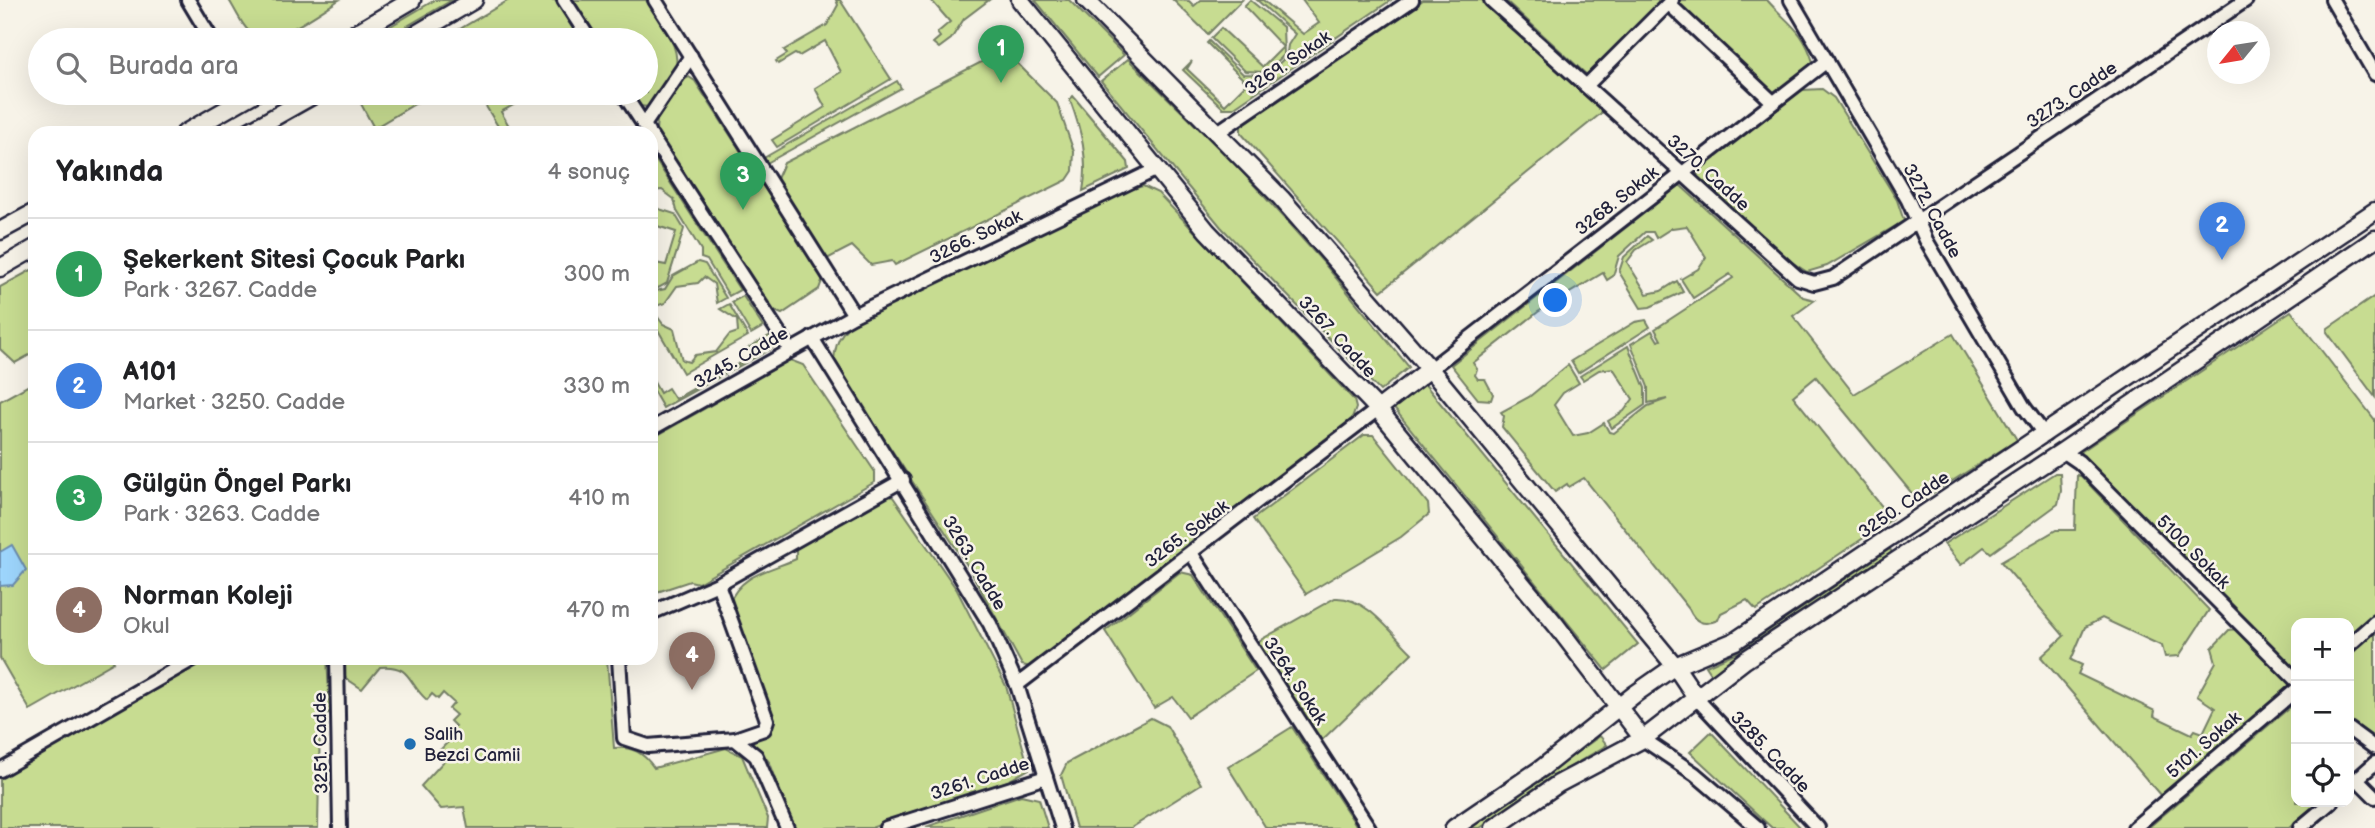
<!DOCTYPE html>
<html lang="tr">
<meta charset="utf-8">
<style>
body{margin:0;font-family:"Balsamiq Sans",sans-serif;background:#f2f2f2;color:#202124}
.controls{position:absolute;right:21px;bottom:21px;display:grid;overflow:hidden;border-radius:14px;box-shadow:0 7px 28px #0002}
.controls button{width:63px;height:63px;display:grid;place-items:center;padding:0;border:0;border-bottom:2px solid #e0e0e0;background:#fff;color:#202124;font:35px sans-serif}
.compass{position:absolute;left:2207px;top:21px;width:63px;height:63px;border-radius:50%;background:#fff;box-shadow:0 7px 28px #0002;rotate:240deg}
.you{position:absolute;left:1556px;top:301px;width:24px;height:24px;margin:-18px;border:5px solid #fff;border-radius:50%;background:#1a73e8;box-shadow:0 0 0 10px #1a73e833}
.badge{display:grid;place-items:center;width:46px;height:46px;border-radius:50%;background:#1f6fb2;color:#fff;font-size:23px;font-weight:700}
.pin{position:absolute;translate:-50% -58px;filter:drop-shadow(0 2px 4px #0008)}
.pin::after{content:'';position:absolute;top:37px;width:24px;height:21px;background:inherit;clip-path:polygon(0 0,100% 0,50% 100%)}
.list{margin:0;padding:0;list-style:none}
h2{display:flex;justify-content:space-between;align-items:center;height:91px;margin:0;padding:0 28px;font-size:30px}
h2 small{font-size:23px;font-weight:400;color:#757577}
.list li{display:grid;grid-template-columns:46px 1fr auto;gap:21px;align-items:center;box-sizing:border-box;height:112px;padding:0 28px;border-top:2px solid #e0e0e0}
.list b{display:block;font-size:26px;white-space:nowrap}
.list p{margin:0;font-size:23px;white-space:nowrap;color:#757577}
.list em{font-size:23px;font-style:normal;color:#757577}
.icon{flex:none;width:38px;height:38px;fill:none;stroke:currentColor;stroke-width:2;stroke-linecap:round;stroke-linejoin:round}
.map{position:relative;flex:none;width:2375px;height:828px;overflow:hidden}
.search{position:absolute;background:#fff;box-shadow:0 7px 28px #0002;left:28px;top:28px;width:630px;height:77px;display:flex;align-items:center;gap:18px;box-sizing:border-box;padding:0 24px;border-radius:38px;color:#757577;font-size:26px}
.panel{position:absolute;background:#fff;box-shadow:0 7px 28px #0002;left:28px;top:126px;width:630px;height:539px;border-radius:21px}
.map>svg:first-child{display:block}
.green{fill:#c7dc91;stroke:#747f66;stroke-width:2}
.water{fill:#9dd5fc;stroke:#6c8daf;stroke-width:2}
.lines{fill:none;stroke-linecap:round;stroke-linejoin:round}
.street-casing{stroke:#22223b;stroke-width:18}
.secondary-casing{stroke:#22223b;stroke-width:21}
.street{stroke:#f7f3e8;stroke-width:12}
.secondary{stroke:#f7f3e8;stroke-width:16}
.poi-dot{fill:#1f6fb2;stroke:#f7f3e8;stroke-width:2.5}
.labels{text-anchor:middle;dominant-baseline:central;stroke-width:5;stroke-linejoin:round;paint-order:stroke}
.street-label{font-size:18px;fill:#22223b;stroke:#f7f3e8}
.poi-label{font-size:18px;fill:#22223b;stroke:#f7f3e8;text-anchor:start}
</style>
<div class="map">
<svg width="2375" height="828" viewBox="0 0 2375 828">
<rect width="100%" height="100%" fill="#f7f3e8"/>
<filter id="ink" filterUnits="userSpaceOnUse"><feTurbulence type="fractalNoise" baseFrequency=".0143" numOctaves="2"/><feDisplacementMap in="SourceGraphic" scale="14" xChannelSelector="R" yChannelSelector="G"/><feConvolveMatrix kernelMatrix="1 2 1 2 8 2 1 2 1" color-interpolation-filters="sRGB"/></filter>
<g filter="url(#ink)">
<g class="green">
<path d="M229,0H339C321,11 275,46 255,36C243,29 236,11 229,0Z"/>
<path d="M435,0H452L383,40H367Z"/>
<path d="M509,0H555L580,40H449L450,35Z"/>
<path d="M571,0H646C657,18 680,43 676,66L648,107L640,106L631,93H646V40H597Z"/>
<path d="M836,0H840L891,79L777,147L772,140L825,107L815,88L841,72L825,41L799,56L795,54L778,64L776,61L787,54L784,50L827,25L838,5Z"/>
<path d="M931,0H989L964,19L951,39L939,48L933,43L940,37L937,33L950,22Z"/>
<path d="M1035,0H1069L1124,55L1098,77Z"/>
<path d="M1173,0L1189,1L1194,6L1201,0H1242L1208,34Z"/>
<path d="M1250,0L1283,27L1284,55L1266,72L1245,71L1211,38L1221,28L1263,67L1283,47L1244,6Z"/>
<path d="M1257,0H1263L1303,34L1319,23L1302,0H1391L1233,108H1223L1183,70L1192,61L1187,69L1225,105L1247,83L1207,43L1209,41L1243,74L1267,75L1291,52H1287L1288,45L1295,34Z"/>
<path d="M1423,0H1482L1604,111L1381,291L1241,133V125Z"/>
<path d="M1505,0H1664L1588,76Z"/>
<path d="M1679,0H1767C1788,24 1803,29 1813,62L1773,95L1677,3Z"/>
<path d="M1001,52L1008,54L1057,103L1074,152L1073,171L1067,180L895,265L892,261L871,265L852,246L827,259L776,181L784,163Z"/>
<path d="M1128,59L1237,166L1323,262L1409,367L1380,391L1221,227L1101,81Z"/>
<path d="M689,77L695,81L823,278L819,289L782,314L772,310L656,130L657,120L683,80Z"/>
<path d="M897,81L901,88L765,164L762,159Z"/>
<path d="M1822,89L1834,98L1897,200L1904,221L1827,266L1807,272L1784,257L1697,178L1699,169L1803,90Z"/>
<path d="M364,93H433L374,128L361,104Z"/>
<path d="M478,93H535L501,112L513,133H502Z"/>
<path d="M1073,96L1128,162L1129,169L1083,191C1089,159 1081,130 1070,100Z"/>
<path d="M651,153L740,290L729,296L707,260L701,258V250L677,211L674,199L662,190L651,191Z"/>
<path d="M1680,185L1803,297L1815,300L1793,316L1854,394L1953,334L2017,440L1919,502L1816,377L1793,396L1892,519L1756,610L1747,600L1721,613L1718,620C1704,626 1695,623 1689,609L1584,478L1569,487L1567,484L1555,492L1502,427L1504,416L1501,412L1529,397L1568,365L1579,383L1563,393L1554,405L1573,436L1588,433L1604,423L1609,432L1614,433L1648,406L1667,399L1648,403V387L1631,344L1652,331L1658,341L1661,340L1655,329L1733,278L1730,274L1693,298L1681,279L1698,269L1706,257L1687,226L1672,228L1656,238L1653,232H1645L1619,256L1613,276L1607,280L1603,273L1538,312L1473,363L1477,369L1475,375L1478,379H1485L1493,394L1491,400L1478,399L1451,365Z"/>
<path d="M1143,186L1158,193L1354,400L1356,408L1350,424L1031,667L1022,665L969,568L834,362C835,336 845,327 867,314L1125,191Z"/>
<path d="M656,208L675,214L684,229L667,283L658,288L651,284L655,263L666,265L676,232L651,224Z"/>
<path d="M1647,236L1652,240L1636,250L1627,262L1647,294L1661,291L1677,281L1683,292L1650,307L1641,308L1619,272L1624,257Z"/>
<path d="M698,262L705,264L726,298L717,303L714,284L704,277L698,283L677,286L665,303L656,306L654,312L663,324L674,329L682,360L689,362L695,355L716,352L729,335L738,332L737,320L720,309L729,304L748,336L683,373L651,318V292L665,289L673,276Z"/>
<path d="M35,268V352L15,363L0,349V287Z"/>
<path d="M743,296L763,327L751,334L732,302Z"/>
<path d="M2375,296V397L2327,332L2328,328Z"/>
<path d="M2291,311L2375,420V613L2349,636V623H2296V671L2079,453Z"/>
<path d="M1646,320L1650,327L1578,373L1571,361L1635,322Z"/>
<path d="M769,336L776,346L663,408L651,387V377L660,393L668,388L675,399L751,357L748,348Z"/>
<path d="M1628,346L1645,388V405L1612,428L1608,421L1624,411L1633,399L1613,368L1599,370L1583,380L1580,376Z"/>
<path d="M790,360L803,365L875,472V482L698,583L690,581L651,594V439Z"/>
<path d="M1423,382L1638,644L1606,670L1392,406Z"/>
<path d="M29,385L35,395V658H111L114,662L30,710L0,658V401Z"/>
<path d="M1364,435H1373L1428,504L1429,514L1401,537L1306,594L1253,519Z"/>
<path d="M2055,473H2060L2061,491L2058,504L1991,553L1984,547L1961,565L1944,544Z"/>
<path d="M2077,475L2081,476L2209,610L2179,656L2165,657L2162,646L2102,618L2085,627L2071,660L2082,665L2078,674L2155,711L2154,716L2192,734L2195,730L2203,733L2215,708L2197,696L2216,662L2212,648L2229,630L2237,629L2291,685L2161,796L2041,657L2064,636L2001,562L2056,530H2075Z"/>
<path d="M887,495L893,497L957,590L1006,686L1029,769L1008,781L871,828H794L770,763L749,738L766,735L773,723L729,604C740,574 769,571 796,559V549Z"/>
<path d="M1890,549L1892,553L1712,675L1706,666L1735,653Z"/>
<path d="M1180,572L1193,575L1256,671L1188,717L1173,697L1154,708L1105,631Z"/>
<path d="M1335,598C1366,596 1391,633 1412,653L1319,743L1255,643Z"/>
<path d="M2375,633V739L2349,719V656Z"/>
<path d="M209,658H327L330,711L320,721L318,828H0V776Z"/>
<path d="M345,658H607L614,748C632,746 644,753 654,768L726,748L742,756L768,818L767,828H468L464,807L441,809L421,786L444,761L437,753L454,736L451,732L455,726L450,721L456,715L449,709L454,703L443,693L438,699L432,694L427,700C407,683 412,664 380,667L362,689L344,677Z"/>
<path d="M2296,702V802H2319L2289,828H2148Z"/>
<path d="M1151,718L1167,726L1201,784L1131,828H1076L1061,775L1067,763Z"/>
<path d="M1292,727L1358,828H1266L1228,767Z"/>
<path d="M1711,732L1801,828H1772L1690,752Z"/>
<path d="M1600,736L1607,745L1555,776L1480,828H1470Z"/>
<path d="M1021,795L1039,799L1048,828L926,827Z"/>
</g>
<path class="water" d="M12,545L26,570L13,585L0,586V552Z"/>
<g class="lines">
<defs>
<g id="street">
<path d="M188,0L212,40"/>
<path d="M564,0L590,40"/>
<path d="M655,0L854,315"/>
<path d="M1491,0L1798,278L1814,283L1833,278L2246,0"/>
<path d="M1791,0L1908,200L1926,240L2024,407L2045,435"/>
<path d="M2332,0L2375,74"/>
<path d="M1669,4L1773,102"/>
<path d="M1586,86L1672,0"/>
<path d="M623,93L648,131"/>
<path d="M644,125L691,56"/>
<path d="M1218,132L1412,0"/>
<path d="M651,136L790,350"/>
<path d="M812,338L990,624L1017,685L1062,828"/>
<path d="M1430,369L1827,61"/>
<path d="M651,429L854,315L1157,169"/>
<path d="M2063,451L2079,462L2296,680"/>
<path d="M1191,553L1369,828"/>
<path d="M718,584L767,720L764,729L735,739"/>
<path d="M651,613L718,584L903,480"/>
<path d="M2349,645L2375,622"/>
<path d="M337,658L340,828"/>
<path d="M619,658L624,738L648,746L735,739L756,756L787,828"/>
<path d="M1017,685L1378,409"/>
<path d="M1698,700L1818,828"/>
<path d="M2349,729L2375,748"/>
<path d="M1643,739L1695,774L1758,828"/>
<path d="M0,770L195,658"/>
<path d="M2357,779L2375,797"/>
<path d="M2349,786L2375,763"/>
<path d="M886,828L1046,777"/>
<path d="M2134,828L2296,690"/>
<path d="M2300,828L2331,802"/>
</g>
<g id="secondary">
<path d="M1020,0L1207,231L1378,409L1556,625L1643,739"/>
<path d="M1086,0L1281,198L1430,369L1675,666L1698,700"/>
<path d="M344,40L412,0"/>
<path d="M406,40L474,0"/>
<path d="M185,133L255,93"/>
<path d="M246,133L317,93"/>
<path d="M0,231L35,212"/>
<path d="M0,268L35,248"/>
<path d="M1378,409L1430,369"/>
<path d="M1454,828L1542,768L1635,694L1675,666L1735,641L2375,211"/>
<path d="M1494,828L1558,784L1643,739L1745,660L2063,451L2375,239"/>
</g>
</defs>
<use href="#street" class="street-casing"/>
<use href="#secondary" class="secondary-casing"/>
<use href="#street" class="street"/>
<use href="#secondary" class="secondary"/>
</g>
</g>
<circle class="poi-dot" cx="410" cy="744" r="7"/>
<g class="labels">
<g class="street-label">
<text transform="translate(1288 63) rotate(-34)">3269. Sokak</text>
<text transform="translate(2072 95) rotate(-34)">3273. Cadde</text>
<text transform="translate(1708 173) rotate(42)">3270. Cadde</text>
<text transform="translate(1617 201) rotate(-38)">3268. Sokak</text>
<text transform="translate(1932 211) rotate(62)">3272. Cadde</text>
<text transform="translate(976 237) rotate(-26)">3266. Sokak</text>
<text transform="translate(1337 337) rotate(47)">3267. Cadde</text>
<text transform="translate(741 358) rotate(-30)">3245. Cadde</text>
<text transform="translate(1904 505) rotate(-34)">3250. Cadde</text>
<text transform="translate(1187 534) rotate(-37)">3265. Sokak</text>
<text transform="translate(2193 552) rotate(45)">5100. Sokak</text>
<text transform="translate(974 563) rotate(59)">3263. Cadde</text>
<text transform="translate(1295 681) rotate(57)">3264. Sokak</text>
<text transform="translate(321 743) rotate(-91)">3251. Cadde</text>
<text transform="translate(2204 745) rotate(-41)">5101. Sokak</text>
<text transform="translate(1770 752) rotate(46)">3285. Cadde</text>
<text transform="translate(980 779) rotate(-18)">3261. Cadde</text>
</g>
<g class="poi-label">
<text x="424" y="734">Salih<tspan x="424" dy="21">Bezci Camii</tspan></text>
</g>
</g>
</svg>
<div class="controls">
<button>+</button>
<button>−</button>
<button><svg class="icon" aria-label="locate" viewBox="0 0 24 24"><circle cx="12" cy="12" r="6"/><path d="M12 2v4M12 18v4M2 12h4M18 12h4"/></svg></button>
</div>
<svg class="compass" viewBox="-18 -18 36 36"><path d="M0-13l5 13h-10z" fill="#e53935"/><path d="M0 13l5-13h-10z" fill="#757577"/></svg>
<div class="you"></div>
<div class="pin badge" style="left:1001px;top:83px;background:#2e9e5b">1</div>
<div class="pin badge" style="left:2222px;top:260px;background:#3f7fe0">2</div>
<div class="pin badge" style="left:743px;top:210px;background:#2e9e5b">3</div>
<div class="pin badge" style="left:692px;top:690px;background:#8d6e63">4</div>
<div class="search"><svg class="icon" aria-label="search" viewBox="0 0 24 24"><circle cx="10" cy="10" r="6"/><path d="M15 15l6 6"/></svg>Burada ara</div>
<section class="panel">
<h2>Yakında<small>4 sonuç</small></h2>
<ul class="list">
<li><span class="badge" style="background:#2e9e5b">1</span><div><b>Şekerkent Sitesi Çocuk Parkı</b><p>Park · 3267. Cadde</p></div><em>300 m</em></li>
<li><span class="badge" style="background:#3f7fe0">2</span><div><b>A101</b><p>Market · 3250. Cadde</p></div><em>330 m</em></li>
<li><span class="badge" style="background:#2e9e5b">3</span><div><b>Gülgün Öngel Parkı</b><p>Park · 3263. Cadde</p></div><em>410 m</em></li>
<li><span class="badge" style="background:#8d6e63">4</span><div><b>Norman Koleji</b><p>Okul</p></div><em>470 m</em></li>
</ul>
</section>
</div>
